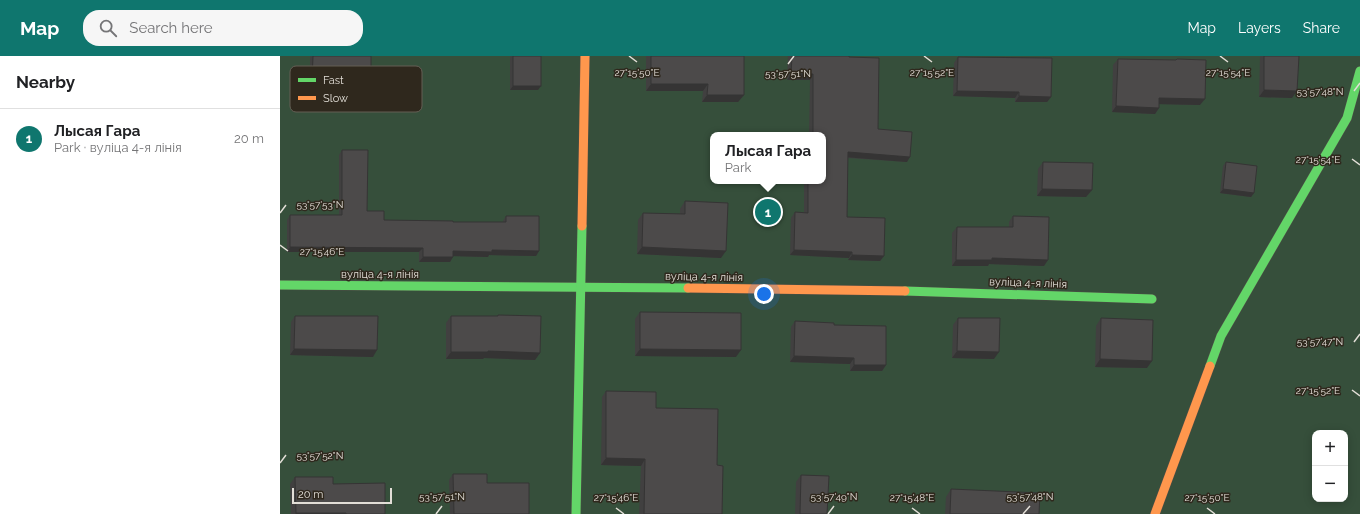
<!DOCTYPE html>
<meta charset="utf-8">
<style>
body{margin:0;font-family:Raleway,sans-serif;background:#f6f6f6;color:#202124}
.controls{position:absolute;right:12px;bottom:12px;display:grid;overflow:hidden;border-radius:8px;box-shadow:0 2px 10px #0003}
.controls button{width:36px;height:36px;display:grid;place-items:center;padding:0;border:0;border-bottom:1px solid #e0e0e0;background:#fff;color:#202124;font:20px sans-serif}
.scale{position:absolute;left:12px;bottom:10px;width:100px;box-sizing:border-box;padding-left:4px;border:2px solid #e2ded7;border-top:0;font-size:11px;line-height:14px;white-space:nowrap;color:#e2ded7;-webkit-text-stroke:3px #2f281d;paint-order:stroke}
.you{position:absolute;left:484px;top:238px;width:14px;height:14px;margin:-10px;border:3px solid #fff;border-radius:50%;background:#1a73e8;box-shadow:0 0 0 6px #1a73e833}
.badge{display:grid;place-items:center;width:26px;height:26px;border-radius:50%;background:#0f766e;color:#fff;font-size:13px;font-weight:700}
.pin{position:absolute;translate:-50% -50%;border:2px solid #fff;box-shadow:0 1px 4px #0006}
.popup{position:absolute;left:430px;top:76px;width:116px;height:52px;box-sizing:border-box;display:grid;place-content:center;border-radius:8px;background:#fff;filter:drop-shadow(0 1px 3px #0005);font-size:13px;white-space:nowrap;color:#757577}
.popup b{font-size:15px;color:#202124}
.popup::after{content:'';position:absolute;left:50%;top:100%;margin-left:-8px;border:8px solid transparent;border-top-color:#fff}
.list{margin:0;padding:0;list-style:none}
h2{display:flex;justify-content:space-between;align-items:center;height:52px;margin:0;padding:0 16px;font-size:17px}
h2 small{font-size:13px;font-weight:400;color:#757577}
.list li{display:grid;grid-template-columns:26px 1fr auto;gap:12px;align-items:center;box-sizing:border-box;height:60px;padding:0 16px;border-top:1px solid #e0e0e0}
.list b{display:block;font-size:15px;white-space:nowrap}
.list p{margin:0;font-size:13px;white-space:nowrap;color:#757577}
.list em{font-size:13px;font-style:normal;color:#757577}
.icon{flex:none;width:22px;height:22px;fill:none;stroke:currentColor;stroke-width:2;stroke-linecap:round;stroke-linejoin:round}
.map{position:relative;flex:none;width:1080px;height:458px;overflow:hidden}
header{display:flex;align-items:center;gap:24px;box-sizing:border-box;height:56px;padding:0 20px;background:#0f766e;color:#fff}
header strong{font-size:19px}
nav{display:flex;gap:22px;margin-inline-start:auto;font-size:14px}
.search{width:280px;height:36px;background:#f6f6f6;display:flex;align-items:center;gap:10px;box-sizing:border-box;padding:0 14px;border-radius:16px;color:#757577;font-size:15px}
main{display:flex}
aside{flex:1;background:#fff}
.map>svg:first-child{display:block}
.green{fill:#364f3b;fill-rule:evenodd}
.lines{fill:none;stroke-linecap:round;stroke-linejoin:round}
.fast-casing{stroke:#504d47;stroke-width:10}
.slow-casing{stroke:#504d47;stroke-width:10}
.fast{stroke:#63d668;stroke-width:9}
.slow{stroke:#ff974d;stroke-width:9}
.wall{fill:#414040}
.shaded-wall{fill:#353434}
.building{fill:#4c4a4a;stroke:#353434}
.ticks{fill:none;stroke:#e2ded7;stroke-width:1.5}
.labels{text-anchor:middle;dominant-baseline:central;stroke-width:3;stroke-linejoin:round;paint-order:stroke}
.street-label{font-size:11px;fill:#e2ded7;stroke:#2f281d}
.key{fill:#2f281d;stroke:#655f55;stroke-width:1}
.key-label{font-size:11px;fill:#e2ded7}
.ticks-label{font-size:10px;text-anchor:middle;fill:#e2ded7;stroke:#2f281d;stroke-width:3;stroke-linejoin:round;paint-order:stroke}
</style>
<header>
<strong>Map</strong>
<div class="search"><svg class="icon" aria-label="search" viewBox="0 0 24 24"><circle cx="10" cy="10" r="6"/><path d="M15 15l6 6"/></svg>Search here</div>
<nav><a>Map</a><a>Layers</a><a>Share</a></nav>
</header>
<main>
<aside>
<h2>Nearby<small></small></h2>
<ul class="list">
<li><span class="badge">1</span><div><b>Лысая Гара</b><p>Park · вуліца 4-я лінія</p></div><em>20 m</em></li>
</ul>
</aside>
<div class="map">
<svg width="1080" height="458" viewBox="0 0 1080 458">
<rect width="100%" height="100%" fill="#35312b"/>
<path class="green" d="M0,0H1080V458H0ZM433,79H543V125H433ZM1035,377H1065V443H1035Z"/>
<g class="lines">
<defs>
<g id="fast">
<path d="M0,229L408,232"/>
<path d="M625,235L872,243"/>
<path d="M930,310L941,280L1067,62L1080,15"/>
<path d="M296,458L302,170"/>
</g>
<g id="slow">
<path d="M302,170L305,0"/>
<path d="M408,232L625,235"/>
<path d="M875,458L930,310"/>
</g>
</defs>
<use href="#fast" class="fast-casing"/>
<use href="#slow" class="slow-casing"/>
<use href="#fast" class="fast"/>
<use href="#slow" class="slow"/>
</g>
<g class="wall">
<path d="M30,0H91L88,32L30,29Z"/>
<path d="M230,0H261L258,34H230Z"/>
<path d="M366,0H464V39L458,46H422L423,35H366Z"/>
<path d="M508,0H569V1L598,73L627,106L568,102L567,161L604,200L600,205L568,204L569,202L510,199L511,162L515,156L524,157V125H543V79H529L530,24H507Z"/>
<path d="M980,0H1019L1012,42L979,41Z"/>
<path d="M678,1L771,41L767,46H735V42L673,40L674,7Z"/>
<path d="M838,3L895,4L897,3L920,49L879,48V52L875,58L832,56L833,9Z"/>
<path d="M62,94L87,155L104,164L173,166H223V165L226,160L259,195L256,200L209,199L208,201L173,200L170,206H139V196H7V164L10,159H59V99Z"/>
<path d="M763,106L812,134L806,141L757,140L758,113Z"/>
<path d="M946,106L974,137L971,141L940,137L943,110Z"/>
<path d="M405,145L441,202L357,198L358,164L363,157L400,158V153Z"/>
<path d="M733,160L764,210L709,208L708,210H672V177L677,171H729V166Z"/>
<path d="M360,256L456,301L355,300V263Z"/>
<path d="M218,259L260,297L255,304L204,302L203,303H166V267L171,260H217Z"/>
<path d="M15,260L93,301L10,299L11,266Z"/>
<path d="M678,262L714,303L672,302L673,269Z"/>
<path d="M821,262L867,312L815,311L816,270Z"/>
<path d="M515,265L554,269L606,309L602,315H570V308L510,306L511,271Z"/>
<path d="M326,335L437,409L442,458H359L361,410L321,409L322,341Z"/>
<path d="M173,418L207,427L249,458H170L169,424Z"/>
<path d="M521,419L547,458H515L516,426Z"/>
<path d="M15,421L53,428L105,458H11L10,428Z"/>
<path d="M671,433L759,458H665L666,441Z"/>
</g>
<g class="shaded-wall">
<path d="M511,18H533L530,24H507Z"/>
<path d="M32,25L91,28L88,32L30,29Z"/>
<path d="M371,28H428L423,35H366Z"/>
<path d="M233,30H261L258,34H230Z"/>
<path d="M984,34L1017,35L1012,42L979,41Z"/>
<path d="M677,35L739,36L735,42L673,40Z"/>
<path d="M427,39H464L458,46H422Z"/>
<path d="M739,40L771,41L767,46H735Z"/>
<path d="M879,42L925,43L920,49L875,48Z"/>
<path d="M836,50L879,52L875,58L832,56Z"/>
<path d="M568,96L630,101L627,106L564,101Z"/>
<path d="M762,133L812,134L806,141L757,140Z"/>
<path d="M943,133L974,137L971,141L940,137Z"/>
<path d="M10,191L143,192L139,196H7Z"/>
<path d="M362,191L446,195L441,202L357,198Z"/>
<path d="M212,194L259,195L256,200L209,199L208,201L170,200L173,195Z"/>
<path d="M514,194L572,196L569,202L510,199Z"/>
<path d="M572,199L604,200L600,205L568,204Z"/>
<path d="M143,201H173L170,206H139Z"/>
<path d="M712,202L768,204L764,210L709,208L708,210H672L676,204Z"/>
<path d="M14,293L97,294L93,301L10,299Z"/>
<path d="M360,293L461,294L456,301L355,300Z"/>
<path d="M208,295L260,297L255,304L204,302L203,303H166L171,296Z"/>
<path d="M677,295L719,296L714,303L672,302Z"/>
<path d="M514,300L574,302L570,308L510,306Z"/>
<path d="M820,303L872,305L867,312L815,311Z"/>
<path d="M574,309H606L602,315H570Z"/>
<path d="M326,402L365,403L361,410L321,409Z"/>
<path d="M16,457H66L65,458H15Z"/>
</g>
<g class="building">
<path d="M33,0H91V28L32,25Z"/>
<rect x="233" y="0" width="28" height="30"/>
<path d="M371,0H464V39H427L428,28H371Z"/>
<path d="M512,0H569V1L599,2L598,73L632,76L630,101L568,96L567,161L605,162L604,200L572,199V196L514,194L515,156L528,157V125H543V79H533V18H511Z"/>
<path d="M984,0H1019L1017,35L984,34Z"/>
<path d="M678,1L772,2L771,41L739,40V36L677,35Z"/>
<path d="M838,3L896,4L897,3L926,4L925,43L879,42V52L836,50Z"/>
<path d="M62,94H88L87,155H104V164L173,165V166H226V160H259V195L212,194V196L173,195V201H143V192L10,191V159H62Z"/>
<path d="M763,106L813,107L812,134L762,133Z"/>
<path d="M946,106L977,110L974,137L943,133Z"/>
<path d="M405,145L448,147L446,195L362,191L363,157L405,158Z"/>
<path d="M733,160L769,161L768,204L712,202V204H676L677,171H733Z"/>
<path d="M360,256L461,257V294L360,293Z"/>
<path d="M218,259L261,260L260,297L208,295V296H171V260H218Z"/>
<path d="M15,260H98L97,294L14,293Z"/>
<path d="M678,262H720L719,296L677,295Z"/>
<path d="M821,262L873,264L872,305L820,303Z"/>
<path d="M515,265L554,267V269L606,270V309H574V302L514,300Z"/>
<path d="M326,335L376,336V352L438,353L437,409L443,410L442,458H364L365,403L326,402Z"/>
<path d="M173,418H207V427H249V458H174Z"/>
<path d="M521,419L549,420L547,458H520Z"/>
<path d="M15,421H53V428L105,427V458H66V457H16Z"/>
<path d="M671,433L760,437L759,458H670Z"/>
</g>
<path class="ticks" d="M349,0L357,6M644,0L652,6M940,0L948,6M508,8L514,0M1074,35L1080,27M1072,103L1080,109M0,157L6,149M0,189L8,195M1074,286L1080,278M1072,334L1080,340M0,407L6,399M336,452L344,458M632,452L640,458M927,452L935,458M156,458L162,450M548,458L554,450M743,458L750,450"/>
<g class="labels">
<g class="street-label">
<text x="100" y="218">вуліца 4-я лінія</text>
<text transform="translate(424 221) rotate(1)">вуліца 4-я лінія</text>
<text transform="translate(748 227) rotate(2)">вуліца 4-я лінія</text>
</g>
</g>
<rect x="10" y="10" width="132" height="46" rx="6" class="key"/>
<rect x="18" y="22" width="18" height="4" fill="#63d668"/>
<rect x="18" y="40" width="18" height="4" fill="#ff974d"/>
<g class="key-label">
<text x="43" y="28">Fast</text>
<text x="43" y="46">Slow</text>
</g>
<g class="ticks-label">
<text x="357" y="20">27°15'50"E</text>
<text x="652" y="20">27°15'52"E</text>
<text x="948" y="20">27°15'54"E</text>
<text x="508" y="21">53°57'51"N</text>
<text x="1040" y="39">53°57'48"N</text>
<text x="1038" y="107">27°15'54"E</text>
<text x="40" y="152">53°57'53"N</text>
<text x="42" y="199">27°15'46"E</text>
<text x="1040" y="289">53°57'47"N</text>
<text x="1038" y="338">27°15'52"E</text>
<text x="40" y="403">53°57'52"N</text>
<text x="162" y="444">53°57'51"N</text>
<text x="554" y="444">53°57'49"N</text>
<text x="750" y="444">53°57'48"N</text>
<text x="336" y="445">27°15'46"E</text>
<text x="632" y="445">27°15'48"E</text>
<text x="927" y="445">27°15'50"E</text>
</g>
</svg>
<div class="controls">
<button>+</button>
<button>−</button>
</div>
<div class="scale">20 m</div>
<div class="you"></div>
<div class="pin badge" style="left:488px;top:156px">1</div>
<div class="popup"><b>Лысая Гара</b>Park</div>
</div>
</main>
